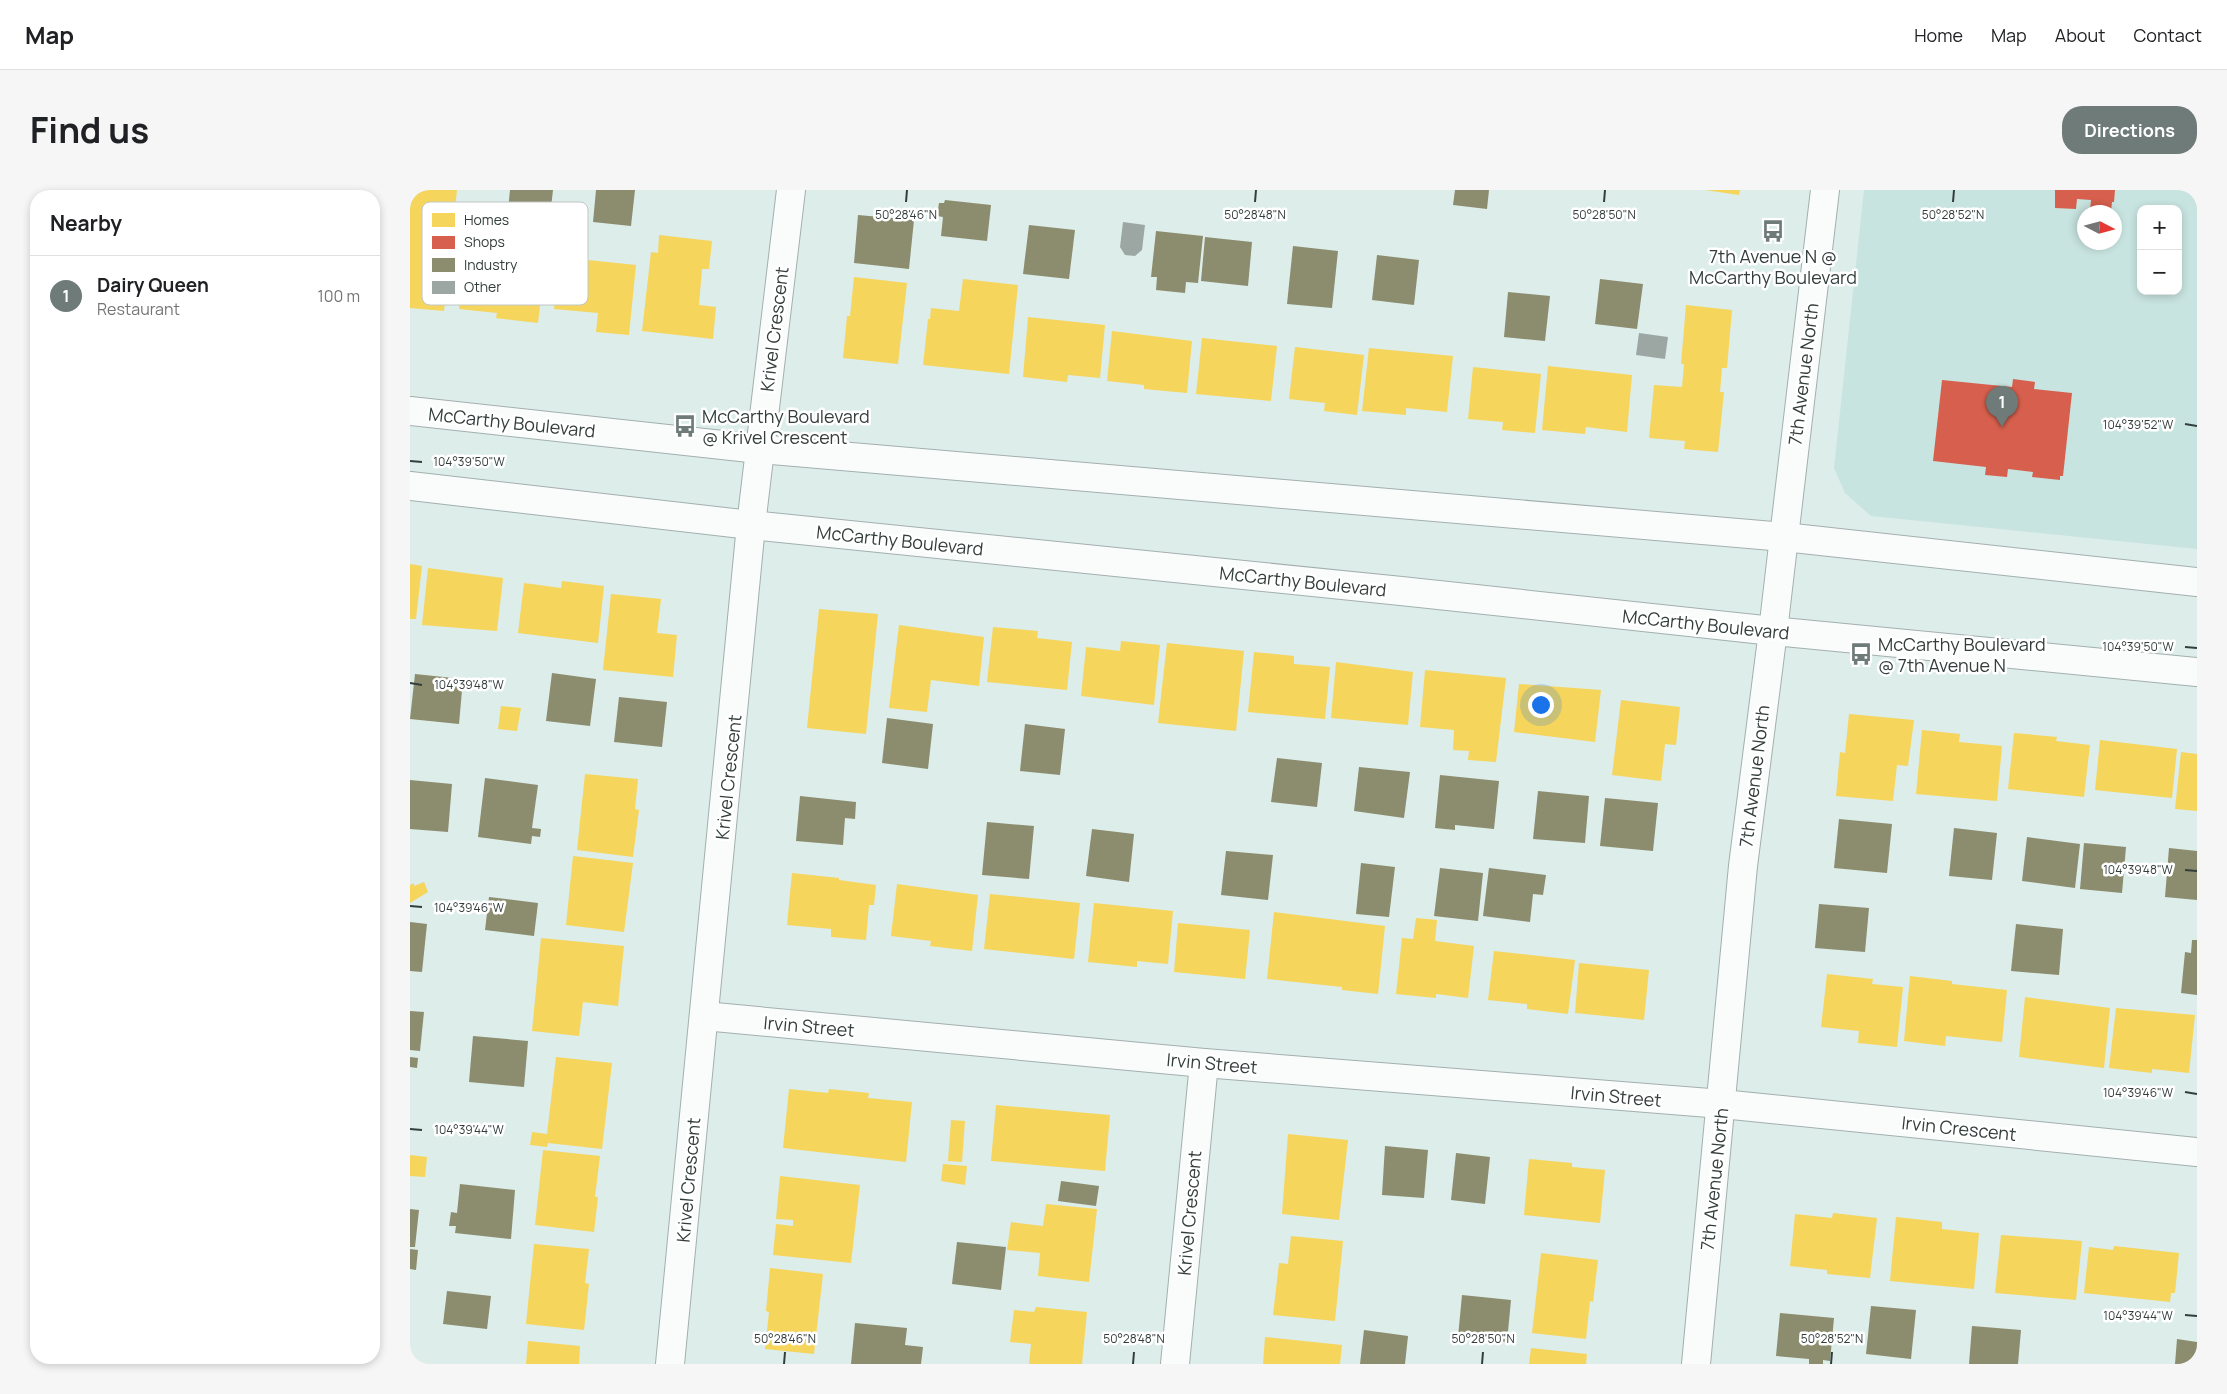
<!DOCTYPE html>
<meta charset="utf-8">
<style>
body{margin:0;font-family:Manrope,sans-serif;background:#f6f6f6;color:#202124}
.controls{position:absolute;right:15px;top:15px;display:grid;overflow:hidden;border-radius:10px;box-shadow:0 2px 8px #0003}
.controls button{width:45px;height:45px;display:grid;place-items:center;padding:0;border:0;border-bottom:1px solid #e0e0e0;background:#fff;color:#202124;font:25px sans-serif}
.compass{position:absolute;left:1667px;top:15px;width:45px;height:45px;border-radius:50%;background:#fff;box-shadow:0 2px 8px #0003;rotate:96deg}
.you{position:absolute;left:1130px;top:514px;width:18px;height:18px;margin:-12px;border:4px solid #fff;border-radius:50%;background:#1a73e8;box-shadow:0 0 0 8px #1a73e833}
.badge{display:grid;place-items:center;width:32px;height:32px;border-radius:50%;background:#6e7b79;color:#fff;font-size:16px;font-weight:700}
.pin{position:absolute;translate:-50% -41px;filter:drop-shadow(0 1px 2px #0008)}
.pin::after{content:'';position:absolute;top:26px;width:18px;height:15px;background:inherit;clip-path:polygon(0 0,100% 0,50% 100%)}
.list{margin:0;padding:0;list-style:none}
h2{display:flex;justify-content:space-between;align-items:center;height:65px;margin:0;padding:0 20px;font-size:21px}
h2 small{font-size:16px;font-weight:400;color:#757577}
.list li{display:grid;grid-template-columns:32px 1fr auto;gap:15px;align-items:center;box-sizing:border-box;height:80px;padding:0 20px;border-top:1px solid #e0e0e0}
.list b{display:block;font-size:19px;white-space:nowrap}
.list p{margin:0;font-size:16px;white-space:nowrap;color:#757577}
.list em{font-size:16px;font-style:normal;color:#757577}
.map{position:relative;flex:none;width:1787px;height:1174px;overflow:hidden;border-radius:20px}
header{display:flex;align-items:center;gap:30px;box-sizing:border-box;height:70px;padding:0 25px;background:#fff;border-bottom:1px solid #e0e0e0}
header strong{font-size:24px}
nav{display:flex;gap:28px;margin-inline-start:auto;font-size:18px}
.intro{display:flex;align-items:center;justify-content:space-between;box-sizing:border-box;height:120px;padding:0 30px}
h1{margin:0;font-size:35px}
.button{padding:12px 22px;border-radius:20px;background:#6e7b79;color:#fff;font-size:18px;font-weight:700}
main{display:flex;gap:30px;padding:0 30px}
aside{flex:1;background:#fff;border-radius:20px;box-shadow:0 2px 8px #0003}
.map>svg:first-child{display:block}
.built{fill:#c8e4e0;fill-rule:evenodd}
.homes{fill:#f6d55c}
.shops{fill:#d6604d}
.industry{fill:#8c8c6e}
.building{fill:#9ca7a4}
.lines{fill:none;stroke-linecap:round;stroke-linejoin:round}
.minor-casing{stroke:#a3afae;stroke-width:30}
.tertiary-casing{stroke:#a3afae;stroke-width:30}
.secondary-casing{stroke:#a3afae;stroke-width:30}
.minor{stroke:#fafcfc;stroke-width:28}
.tertiary{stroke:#fafcfc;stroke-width:28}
.secondary{stroke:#fafcfc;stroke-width:28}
.ticks{fill:none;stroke:#333e3c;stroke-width:2}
.labels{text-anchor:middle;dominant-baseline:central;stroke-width:5;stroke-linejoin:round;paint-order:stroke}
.poi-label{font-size:18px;fill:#333e3c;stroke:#fff;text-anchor:start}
.street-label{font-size:18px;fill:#333e3c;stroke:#fff}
.key{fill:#fff;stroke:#c2c5c4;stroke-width:1}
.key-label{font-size:14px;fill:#333e3c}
.ticks-label{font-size:12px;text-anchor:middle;fill:#333e3c;stroke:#fff;stroke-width:5;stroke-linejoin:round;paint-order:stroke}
</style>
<header>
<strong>Map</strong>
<nav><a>Home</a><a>Map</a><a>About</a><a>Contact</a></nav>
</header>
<div class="intro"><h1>Find us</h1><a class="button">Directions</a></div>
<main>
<aside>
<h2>Nearby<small></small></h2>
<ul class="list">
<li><span class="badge">1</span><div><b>Dairy Queen</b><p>Restaurant</p></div><em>100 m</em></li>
</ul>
</aside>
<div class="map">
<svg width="1787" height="1174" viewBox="0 0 1787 1174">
<rect width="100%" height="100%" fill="#dcedea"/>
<path class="built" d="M1454,0H1787V359L1461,326L1435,303L1424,278ZM1731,19H1768V101H1731ZM1674,22H1704V52H1674Z"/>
<g class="homes">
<path d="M0,0H47L34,121L0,118Z"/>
<path d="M1295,0H1330L1329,5Z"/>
<path d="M249,45L302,51L299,79H292L289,115L306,117L303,149L232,141L241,62L248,63Z"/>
<path d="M55,63L135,72L128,133L86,128L87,123L49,119Z"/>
<path d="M149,67L226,75L219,145L186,142L188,123L144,119Z"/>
<path d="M444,87L497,93L488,174L433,168L437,126H440Z"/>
<path d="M553,89L608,95L599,184L513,175L518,129H520L521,118L549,121Z"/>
<path d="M1276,115L1322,120L1317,178H1312L1310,202H1314L1308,262L1274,259L1275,251L1239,248L1244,195L1272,197L1274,174H1271Z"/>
<path d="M618,127L695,135L690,188L658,185L657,192L613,187Z"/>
<path d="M702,141L782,151L777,203L734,199V195L697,191Z"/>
<path d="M792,148L867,156L861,211L786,204Z"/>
<path d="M885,157L954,165L947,225L914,221L915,213L879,209Z"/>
<path d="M959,158L1043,166L1037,222L996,218V225L952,221Z"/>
<path d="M1138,176L1222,185L1217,242L1176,237L1175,244L1132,240Z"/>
<path d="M1063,177L1131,184L1125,243L1092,240L1093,232L1058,229Z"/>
<path d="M0,374L12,376L6,429H0Z"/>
<path d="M18,378L93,388L87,441L12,435Z"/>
<path d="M152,391L194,396L188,453L108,443L114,393L151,398Z"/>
<path d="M201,404L251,409L247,443L267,445L263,487L193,480Z"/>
<path d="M409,419L468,424L456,544L397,538Z"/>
<path d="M489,435L574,447L569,496L521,490L517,522L479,518Z"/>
<path d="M583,437L628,441L627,448L662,452L657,500L577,492Z"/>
<path d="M711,451L750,455L744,515L671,506L676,457L710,461Z"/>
<path d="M757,453L834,461L826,541L748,533Z"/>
<path d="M844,462L884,466V474L920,477L915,529L838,522Z"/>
<path d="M926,472L1003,482L998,535L921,528Z"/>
<path d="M1015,480L1096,488L1086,572L1058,570L1059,561L1043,560L1044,540L1010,537Z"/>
<path d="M1109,494L1191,500L1185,552L1104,542Z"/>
<path d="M1211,510L1270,517L1266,555L1255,554L1251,591L1202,585Z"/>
<path d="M91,516L111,518L107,541L88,539Z"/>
<path d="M1439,524L1504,530L1498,576L1487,575L1483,611L1426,606L1430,562L1435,563Z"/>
<path d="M1512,540L1550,544L1549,552L1592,556L1587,611L1506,604Z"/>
<path d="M1604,543L1647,547L1646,551L1680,555L1674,607L1598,599Z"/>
<path d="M1690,550L1767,559L1762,608L1685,600Z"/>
<path d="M1771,562L1787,564V621L1765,619Z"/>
<path d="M175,584L228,589L225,619L229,620L223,667L167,660Z"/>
<path d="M163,666L223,673L214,742L156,735Z"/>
<path d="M382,683L429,688V690L466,695L464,715H459L456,750L421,747V739L377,735Z"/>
<path d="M14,692L18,702L0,713V695L4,693V696Z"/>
<path d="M487,694L568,705L562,761L520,756L521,751L481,746Z"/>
<path d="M580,704L670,713L664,769L574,759Z"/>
<path d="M684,713L763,721L758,774L727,771V777L678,772Z"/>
<path d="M864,722L975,736L968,804L932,800V797L857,789Z"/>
<path d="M1006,728L1027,730L1025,751L1064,756L1058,808L1026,804V808L986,804L992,748L1003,749Z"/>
<path d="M768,733L840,740L835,789L764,782Z"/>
<path d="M131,748L214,756L208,816L173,812L169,846L122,841Z"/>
<path d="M1084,761L1165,770L1158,824L1117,819V814L1078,810Z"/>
<path d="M1169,773L1239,780L1234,830L1165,823Z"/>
<path d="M1417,784L1463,789L1462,794L1493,797L1487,857L1448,853L1449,841L1411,837Z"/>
<path d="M1500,786L1542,791V794L1597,800L1592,852L1536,846L1535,856L1494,851Z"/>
<path d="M1615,807L1700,818L1694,878L1609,867Z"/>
<path d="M1706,818L1785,825L1779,883L1742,879V883L1699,878Z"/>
<path d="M146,867L202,873L192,959L138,953L137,957L120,955L122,942L137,944Z"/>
<path d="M379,899L418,903L419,899L459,903L458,908L502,912L496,972L373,958Z"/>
<path d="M586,915L700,925L695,981L581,971Z"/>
<path d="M541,930L555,931L552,972L538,971Z"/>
<path d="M878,944L938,950L929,1030L872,1024Z"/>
<path d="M133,960L190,966L185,1007H188L184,1042L125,1035Z"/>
<path d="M0,965L17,967L15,987L0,986Z"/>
<path d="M1119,969L1162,973V977L1195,980L1190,1033L1114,1025Z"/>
<path d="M533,974L557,976L555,995L531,991Z"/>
<path d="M370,986L450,995L441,1073L363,1065L366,1034L383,1036V1030L366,1029Z"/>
<path d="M636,1014L687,1019L679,1092L628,1086L630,1063L597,1060L601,1032L633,1036Z"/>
<path d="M1423,1023L1467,1028L1460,1088L1417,1084V1080L1380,1076L1385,1024L1422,1028Z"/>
<path d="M1486,1027L1532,1032V1039L1569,1043L1564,1099L1480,1091Z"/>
<path d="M1591,1045L1672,1051L1666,1110L1585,1103Z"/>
<path d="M881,1046L933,1051L925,1131L863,1125L869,1073L878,1074Z"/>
<path d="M124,1054L179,1059L175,1093L179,1094L174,1140L116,1134Z"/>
<path d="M1704,1056L1769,1063L1765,1103H1761L1760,1112L1674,1103L1679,1057L1703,1060Z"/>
<path d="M1131,1063L1188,1070L1183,1112L1180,1111L1176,1149L1122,1143Z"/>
<path d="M360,1078L413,1084L404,1164L355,1159L359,1122L356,1121Z"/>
<path d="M626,1117L677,1122L672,1174H619L621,1154L600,1152L604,1120L624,1122Z"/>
<path d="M855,1147L932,1155L930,1174H853Z"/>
<path d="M118,1151L170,1156L169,1174H116Z"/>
<path d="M1121,1158L1177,1164L1176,1174H1119Z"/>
</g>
<g class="shops">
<path d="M1645,0H1705L1704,12H1702L1701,22L1680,20L1681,10L1667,9L1666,19L1645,18Z"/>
<path d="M1603,189L1625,192L1624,199L1662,203L1653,286H1650V290L1622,287L1623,282L1598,279L1597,287L1575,285L1576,277L1523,271L1532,190L1602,197Z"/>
</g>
<g class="industry">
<path d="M100,0H143L138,44L96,39Z"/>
<path d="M186,0H225L221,36L183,32Z"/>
<path d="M1045,0H1079L1077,19L1043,15Z"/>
<path d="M535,10L581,15L577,51L531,46L533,27L527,26L529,13H534Z"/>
<path d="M448,25L504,30L499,79L444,73Z"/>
<path d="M619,35L665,40L659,89L613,84Z"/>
<path d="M746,41L793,46L788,93L776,92L775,103L746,100L747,87H741Z"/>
<path d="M795,47L842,52L838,96L791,91Z"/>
<path d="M883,56L928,61L922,118L877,114Z"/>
<path d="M967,65L1009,70L1004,115L962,110Z"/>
<path d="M1190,89L1233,94L1227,139L1185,134Z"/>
<path d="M1098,102L1140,106L1135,151L1094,147Z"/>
<path d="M142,483L186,489L180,536L136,531Z"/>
<path d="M5,484L53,489L49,534L0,529Z"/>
<path d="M209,507L257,512L252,557L204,552Z"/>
<path d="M477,528L523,534L518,579L472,573Z"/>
<path d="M615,534L655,539L650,585L610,581Z"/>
<path d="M867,568L912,573L907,617L861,612Z"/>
<path d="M949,577L1000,582L994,628L944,621Z"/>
<path d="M1030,585L1089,591L1084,639L1045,635V640L1025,638Z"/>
<path d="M75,588L128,595L122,638L131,639L130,647L122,646L121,654L68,647Z"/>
<path d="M0,590L42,594L38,642L0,639Z"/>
<path d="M1128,601L1179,606L1175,653L1123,649Z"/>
<path d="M390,606L446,612L445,629L435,628L433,655L386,651Z"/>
<path d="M1195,608L1248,613L1243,661L1190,656Z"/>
<path d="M1429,629L1482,634L1477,683L1424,678Z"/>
<path d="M577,632L624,636L619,689L572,685Z"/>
<path d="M1544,638L1587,643L1582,690L1539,686Z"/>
<path d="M682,639L724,644L719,692L676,686Z"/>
<path d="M1617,647L1670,654L1665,698L1612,691Z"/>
<path d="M1674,653L1716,657L1712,703L1670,699Z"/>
<path d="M1759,658L1787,661V710L1755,707Z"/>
<path d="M816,661L863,665L858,710L811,705Z"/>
<path d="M951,673L985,677L979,727L946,724Z"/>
<path d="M1030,678L1073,683L1068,731L1024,726Z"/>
<path d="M1079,678L1136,685L1133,705L1123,704L1120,732L1073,726Z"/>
<path d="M79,707L128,713L124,746L75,740Z"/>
<path d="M1409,714L1459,718L1455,762L1405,758Z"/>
<path d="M0,732L17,734L12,782L0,781Z"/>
<path d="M1606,734L1653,739L1649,785L1601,781Z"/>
<path d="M1782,750H1787V805L1771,803L1775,762L1781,763Z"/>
<path d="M0,821L14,822L10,861L0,860Z"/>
<path d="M63,846L118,851L114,897L59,892Z"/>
<path d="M0,867L8,868L7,878L0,877Z"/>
<path d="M975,956L1018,960L1014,1008L972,1005Z"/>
<path d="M1046,963L1080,967L1075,1014L1041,1010Z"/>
<path d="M651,991L689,996L686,1016L648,1011Z"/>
<path d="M50,994L105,1000L101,1049L45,1043L46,1036H39L41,1022L47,1023Z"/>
<path d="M0,1019L9,1020L5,1057H0Z"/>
<path d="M547,1052L596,1057L591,1100L542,1094Z"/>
<path d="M0,1059L8,1060L6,1080L0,1079Z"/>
<path d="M37,1101L81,1106L77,1139L33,1134Z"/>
<path d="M1052,1105L1101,1110L1097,1152L1048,1147Z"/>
<path d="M1461,1116L1506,1120L1501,1169L1456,1164Z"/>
<path d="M1370,1123L1424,1128L1420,1171L1413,1170V1174H1399V1169L1366,1166Z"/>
<path d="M445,1133L497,1138L495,1155L513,1157L511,1174H441Z"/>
<path d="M1562,1136L1611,1140L1608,1174H1559Z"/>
<path d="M954,1140L998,1146L995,1174H950Z"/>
<path d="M1767,1149L1787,1152V1174H1765Z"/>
</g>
<g class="building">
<path d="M713,32L735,35L732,60L725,66L715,65L710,57Z"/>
<path d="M1229,143L1258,147L1255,169L1226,165Z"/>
</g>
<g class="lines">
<defs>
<g id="minor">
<path d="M1363,441L1374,347"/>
<path d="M294,826L794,873L1312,914L1787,962"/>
<path d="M260,1174L341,335L381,0"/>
<path d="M765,1174L794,873"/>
</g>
<g id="tertiary">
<path d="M1374,347L1415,0"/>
<path d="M1286,1174L1333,676L1363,441"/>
</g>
<g id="secondary">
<path d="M0,221L349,259L1374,347L1787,392"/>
<path d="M0,296L341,335L991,401L1363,441L1787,482"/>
</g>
</defs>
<use href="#minor" class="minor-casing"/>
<use href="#tertiary" class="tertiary-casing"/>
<use href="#secondary" class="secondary-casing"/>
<use href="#minor" class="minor"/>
<use href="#tertiary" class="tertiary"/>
<use href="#secondary" class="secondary"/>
</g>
<path class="ticks" d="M496,12L497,0M845,12L846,0M1194,12L1195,0M1543,12L1544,0M1775,234L1787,236M0,271L12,272M1775,457L1787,458M0,493L12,495M1775,680L1787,681M0,716L12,717M1775,902L1787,904M0,939L12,940M1775,1125L1787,1126M374,1174L375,1162M723,1174L724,1162M1072,1174L1073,1162M1421,1174L1422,1162"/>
<defs>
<symbol id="bus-bare" viewBox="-9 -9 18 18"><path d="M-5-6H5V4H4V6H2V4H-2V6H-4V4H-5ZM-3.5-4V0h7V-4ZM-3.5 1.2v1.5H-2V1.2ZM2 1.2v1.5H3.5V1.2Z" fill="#6e7b79" stroke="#fff" stroke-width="2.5" paint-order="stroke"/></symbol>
</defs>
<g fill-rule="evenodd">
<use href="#bus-bare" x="1347" y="25" width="32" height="32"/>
<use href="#bus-bare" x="259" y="220" width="32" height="32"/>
<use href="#bus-bare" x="1435" y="448" width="32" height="32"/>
</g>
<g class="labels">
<g class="poi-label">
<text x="1363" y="66" text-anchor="middle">7th Avenue N @<tspan x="1363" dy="21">McCarthy Boulevard</tspan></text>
<text x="292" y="226">McCarthy Boulevard<tspan x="292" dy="21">@ Krivel Crescent</tspan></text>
<text x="1468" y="454">McCarthy Boulevard<tspan x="1468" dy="21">@ 7th Avenue N</tspan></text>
</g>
<g class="street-label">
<text transform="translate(364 139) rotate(-83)">Krivel Crescent</text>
<text transform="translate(1393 184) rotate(-83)">7th Avenue North</text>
<text transform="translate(102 232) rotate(6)">McCarthy Boulevard</text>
<text transform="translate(490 350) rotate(6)">McCarthy Boulevard</text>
<text transform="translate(893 391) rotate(6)">McCarthy Boulevard</text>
<text transform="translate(1296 434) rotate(6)">McCarthy Boulevard</text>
<text transform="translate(1344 586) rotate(-83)">7th Avenue North</text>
<text transform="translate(318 587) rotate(-84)">Krivel Crescent</text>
<text transform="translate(399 836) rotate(5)">Irvin Street</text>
<text transform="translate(802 873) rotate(5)">Irvin Street</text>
<text transform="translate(1206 906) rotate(5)">Irvin Street</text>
<text transform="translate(1549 938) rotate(6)">Irvin Crescent</text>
<text transform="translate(1304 989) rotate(-84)">7th Avenue North</text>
<text transform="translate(278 990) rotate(-85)">Krivel Crescent</text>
<text transform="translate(779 1023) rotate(-85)">Krivel Crescent</text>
</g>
</g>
<rect x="12" y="12" width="166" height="103" rx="8" class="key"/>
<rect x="22" y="23" width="23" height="14" fill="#f6d55c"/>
<rect x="22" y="46" width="23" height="13" fill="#d6604d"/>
<rect x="22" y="68" width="23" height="14" fill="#8c8c6e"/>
<rect x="22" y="91" width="23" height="13" fill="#9ca7a4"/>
<g class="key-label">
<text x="54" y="35">Homes</text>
<text x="54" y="57">Shops</text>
<text x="54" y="80">Industry</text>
<text x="54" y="102">Other</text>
</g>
<g class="ticks-label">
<text x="496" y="29">50°28'46"N</text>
<text x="845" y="29">50°28'48"N</text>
<text x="1194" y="29">50°28'50"N</text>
<text x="1543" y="29">50°28'52"N</text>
<text x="1728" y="239">104°39'52"W</text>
<text x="59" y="276">104°39'50"W</text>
<text x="1728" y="461">104°39'50"W</text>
<text x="59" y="499">104°39'48"W</text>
<text x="1728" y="684">104°39'48"W</text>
<text x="59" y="722">104°39'46"W</text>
<text x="1728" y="907">104°39'46"W</text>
<text x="59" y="944">104°39'44"W</text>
<text x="1728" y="1130">104°39'44"W</text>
<text x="375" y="1153">50°28'46"N</text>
<text x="724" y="1153">50°28'48"N</text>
<text x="1073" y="1153">50°28'50"N</text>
<text x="1422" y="1153">50°28'52"N</text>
</g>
</svg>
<div class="controls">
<button>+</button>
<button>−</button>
</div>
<svg class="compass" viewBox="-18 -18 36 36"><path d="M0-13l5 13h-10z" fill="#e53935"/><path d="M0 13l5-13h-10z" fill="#757577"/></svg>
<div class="you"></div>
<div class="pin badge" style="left:1592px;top:237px">1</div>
</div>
</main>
